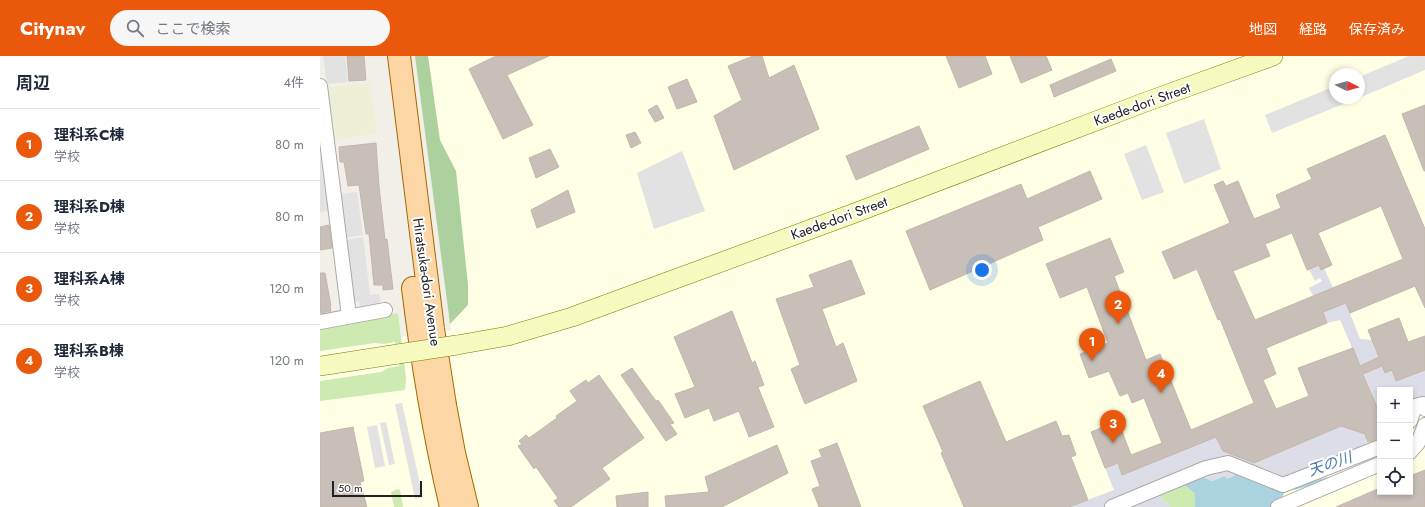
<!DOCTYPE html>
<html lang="ja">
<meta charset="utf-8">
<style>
body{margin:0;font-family:Jost,"Noto Sans JP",sans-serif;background:#f6f6f7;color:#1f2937}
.controls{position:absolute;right:12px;bottom:12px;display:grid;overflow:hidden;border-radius:0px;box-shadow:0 2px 6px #0003}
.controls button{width:36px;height:36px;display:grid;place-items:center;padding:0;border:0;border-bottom:1px solid #e0e1e3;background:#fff;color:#1f2937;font:20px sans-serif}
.compass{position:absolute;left:1009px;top:12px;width:36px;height:36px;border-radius:50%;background:#fff;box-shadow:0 2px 6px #0003;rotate:95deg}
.scale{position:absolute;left:12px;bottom:10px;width:90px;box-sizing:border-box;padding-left:4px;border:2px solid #222;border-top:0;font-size:11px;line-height:14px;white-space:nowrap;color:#222;-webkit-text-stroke:3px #fff;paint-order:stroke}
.you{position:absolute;left:662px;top:214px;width:14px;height:14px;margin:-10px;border:3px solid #fff;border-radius:50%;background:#1a73e8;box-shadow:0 0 0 6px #1a73e833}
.badge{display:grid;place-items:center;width:26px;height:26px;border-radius:50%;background:#ea580c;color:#fff;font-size:13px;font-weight:700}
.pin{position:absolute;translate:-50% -33px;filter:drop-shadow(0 1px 2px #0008)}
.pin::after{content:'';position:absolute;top:21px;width:14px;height:12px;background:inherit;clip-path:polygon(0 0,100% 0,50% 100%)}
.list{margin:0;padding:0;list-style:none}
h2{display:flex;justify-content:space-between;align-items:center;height:52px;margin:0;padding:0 16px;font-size:17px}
h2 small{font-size:13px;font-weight:400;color:#747a83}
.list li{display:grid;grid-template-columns:26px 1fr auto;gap:12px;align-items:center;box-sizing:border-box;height:72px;padding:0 16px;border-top:1px solid #e0e1e3}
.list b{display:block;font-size:15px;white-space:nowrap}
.list p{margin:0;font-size:13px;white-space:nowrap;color:#747a83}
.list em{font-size:13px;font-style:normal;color:#747a83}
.icon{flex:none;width:22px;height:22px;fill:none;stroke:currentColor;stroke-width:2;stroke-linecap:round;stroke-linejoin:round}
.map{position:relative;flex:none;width:1105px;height:451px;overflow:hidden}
header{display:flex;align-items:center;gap:24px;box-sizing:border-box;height:56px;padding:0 20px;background:#ea580c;color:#fff}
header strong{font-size:19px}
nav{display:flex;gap:22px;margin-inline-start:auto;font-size:14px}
.search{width:280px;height:36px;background:#f6f6f7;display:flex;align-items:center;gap:10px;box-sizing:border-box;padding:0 14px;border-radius:22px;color:#747a83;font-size:15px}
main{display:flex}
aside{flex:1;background:#fff}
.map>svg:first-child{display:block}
.education{fill:#ffffe5;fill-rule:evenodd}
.farmland{fill:#eef0d5}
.grass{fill:#cdebb0}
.forest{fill:#add19e}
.parking{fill:#e2e2e2}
.plaza{fill:#dddde8}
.water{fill:#aad3df}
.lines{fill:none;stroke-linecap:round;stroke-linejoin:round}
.stream{stroke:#aad3df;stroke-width:3.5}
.building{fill:#c7bfb8;stroke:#c4b6ab;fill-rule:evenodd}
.street-casing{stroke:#a9a9a9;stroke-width:16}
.secondary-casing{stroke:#707d05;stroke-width:20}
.primary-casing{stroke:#a06b00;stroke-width:24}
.street{stroke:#fff;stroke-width:14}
.secondary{stroke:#f7fabf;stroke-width:19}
.primary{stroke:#fcd6a4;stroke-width:22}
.secondary-bridge-casing{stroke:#707d05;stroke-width:20;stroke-linecap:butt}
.secondary-bridge{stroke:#f7fabf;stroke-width:19}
.labels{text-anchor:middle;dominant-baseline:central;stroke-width:4;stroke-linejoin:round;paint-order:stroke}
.street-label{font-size:14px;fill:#222;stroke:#fff}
.water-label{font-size:15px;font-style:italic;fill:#4a7aab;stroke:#fff}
</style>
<header>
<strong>Citynav</strong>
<div class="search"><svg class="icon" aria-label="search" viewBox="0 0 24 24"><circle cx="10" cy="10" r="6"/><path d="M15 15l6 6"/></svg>ここで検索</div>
<nav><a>地図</a><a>経路</a><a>保存済み</a></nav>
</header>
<main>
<aside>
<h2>周辺<small>4件</small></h2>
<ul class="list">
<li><span class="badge">1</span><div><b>理科系C棟</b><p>学校</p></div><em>80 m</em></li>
<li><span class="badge">2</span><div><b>理科系D棟</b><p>学校</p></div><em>80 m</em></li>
<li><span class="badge">3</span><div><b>理科系A棟</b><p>学校</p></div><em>120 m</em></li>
<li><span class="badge">4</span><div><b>理科系B棟</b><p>学校</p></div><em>120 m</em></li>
</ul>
</aside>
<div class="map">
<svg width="1105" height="451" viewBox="0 0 1105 451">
<rect width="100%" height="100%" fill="#f2efe9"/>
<path class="education" d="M95,0H1105V451H0V292L131,274ZM1015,18H1039V42H1015ZM1060,334H1090V436H1060Z"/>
<path class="farmland" d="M50,27L57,78L13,84L6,32Z"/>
<g class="grass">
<path d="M78,257L86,322L85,334L0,345V325L61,316L68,312L79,310L75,286L64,288L55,287L0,295V272Z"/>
<path d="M860,425L875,438V451H850V449L835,437Z"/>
<path d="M77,433L80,434L83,451H74L71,436Z"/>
</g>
<path class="forest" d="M95,0H108L120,84L136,115L148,229V249L130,268Z"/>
<g class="parking">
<path d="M3,0H25L28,26L7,28Z"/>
<path d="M1089,0H1105V14L1039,42V21Z"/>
<path d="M1015,30V42H1038L952,77L945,59Z"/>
<path d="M884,63L901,113L864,128L846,77Z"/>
<path d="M826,89L844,136L822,144L804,98Z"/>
<path d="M362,95L385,155L334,173L317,117Z"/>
<path d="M0,98L8,155L0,156Z"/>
<path d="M37,136L43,179L25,182L19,138Z"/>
<path d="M43,181L50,239L59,238L61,248L40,251L39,245L33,246L26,184Z"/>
<path d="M82,347L103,441L95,443L75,348Z"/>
<path d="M66,366L75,408L69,409L60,367Z"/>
<path d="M57,369L65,410L55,412L47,371Z"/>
</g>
<g class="plaza">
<path d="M999,209L1004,212L1013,232L1026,247L1040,283L1052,284L1059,301L1040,310L1020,264L1007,267L989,232L1002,225L1000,222L995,225L989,213Z"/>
<path d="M1062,310L1065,317L1072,314L1077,325L1105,314V351L1102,352L1090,380V334H1060V357L1044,318Z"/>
<path d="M1021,370L1045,378L1049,388L1060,384V398L1014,417H1009L993,424L907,423L905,420L892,425L875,418L835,437L850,449V451H749L794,434L785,412L798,407L802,418L896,381L903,395L934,407Z"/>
</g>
<path class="water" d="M921,417L961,432L964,438L957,450L954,451H875V438L860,425L875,418L892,425L905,420L907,423Z"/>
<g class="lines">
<path class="stream" d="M974,432L1008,423"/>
</g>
<g class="building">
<path d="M27,0H44L46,24L29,25Z"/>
<path d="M176,0H229L187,19L213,69L183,83L149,13Z"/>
<path d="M433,0H442L449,22L474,9L499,73L414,114L394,60L422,44L408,10Z"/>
<path d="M626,0H665L672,18L639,32Z"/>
<path d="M690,0H726L732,14L701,27Z"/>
<path d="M791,3L796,15L734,41L730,29Z"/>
<path d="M367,23L377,46L357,53L348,31Z"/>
<path d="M337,49L344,62L335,66L328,54Z"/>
<path d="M1105,49V115H1104L1082,58Z"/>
<path d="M599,70L609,93L536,124L526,100Z"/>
<path d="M315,76L321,87L311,92L306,79Z"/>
<path d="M1065,79L1105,173V252L1095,230L1030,257L1026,247L1003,256L1007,267L946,292L956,318L943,324L956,353L989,340L978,312L1033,292L1040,310L1059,301L1048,274L1079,262L1088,286L1105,280V314L1076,325L1072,314L1065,317L1062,310L1043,318L1060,358V383L1048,386L1045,378L1021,370L934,407L903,395L896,381L802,419L798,407L785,412L771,376L783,371L781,365L792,361L794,367L798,365L811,399L842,387L824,342L812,347L808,337L800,340L789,315L769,322L760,298L788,287L767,231L740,242L726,208L790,182L804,216L794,220L826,304L840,298L871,374L934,347L900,263L898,264L877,213L854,223L842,196L910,167L894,129L903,125L906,130L918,125L934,163L961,152L956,139L992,123L987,113ZM1061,150L1083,203L935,264L913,215L950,200L945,188L972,177L987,214L999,209L1001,214L1012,209L998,177Z"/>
<path d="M56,87L59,130L65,184L67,183L73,233L63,234V229H54L49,178H46L39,129L28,130L24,106H20L19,91Z"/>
<path d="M230,93L239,111L216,122L209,102Z"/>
<path d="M770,115L782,143L718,171L723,184L610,234L586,175L701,128L707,143Z"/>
<path d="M248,134L255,156L217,172L211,154Z"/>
<path d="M9,169L12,192L0,194V171Z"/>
<path d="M531,204L545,238L502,253L516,291L523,287L537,325L485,348L471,313L480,309L456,243L494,231L489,219Z"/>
<path d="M0,217H5L11,250H10L11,255L0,257Z"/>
<path d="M412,255L432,307L435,305L444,329L438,331L454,371L429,381L419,355L394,365L389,352L365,362L355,338L375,331L354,281Z"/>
<path d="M312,312L336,345L338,344L354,367L350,368L357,378L346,385L301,319Z"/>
<path d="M279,319L324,382L282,412L290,423L251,451H239L234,445L238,442L216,411L214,413L198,390L202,388L199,385L206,379L209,382L237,362L236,360L257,345L250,335L266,324L268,327Z"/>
<path d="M660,325L686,386L736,365L742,380L749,379L756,399L751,401L768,444L749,451H644L621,397L623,396L603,350Z"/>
<path d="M33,371L44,425L40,426L47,451H0V377Z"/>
<path d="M517,387L541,451H499L492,433L500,430L491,405L502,401L499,394Z"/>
<path d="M457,389L468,417L402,451H346L345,440L389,436L385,421Z"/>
<path d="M1105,414V451H1016L1060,432V436H1090V420Z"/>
<path d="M328,436V451H297L296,440Z"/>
</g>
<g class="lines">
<defs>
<g id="street">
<path d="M0,30L29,260"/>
<path d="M0,266L65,254"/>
<path d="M1090,365L1095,350L1103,348L1105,353"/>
<path d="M1090,396L1098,387L1105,369"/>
<path d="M792,451L886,412L908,407L963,429L1060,391"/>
<path d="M958,451L1060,408"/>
</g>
<g id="secondary">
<path d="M137,289L188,280L252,261L532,158L823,47L953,0"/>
<path d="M0,310L78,298"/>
</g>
<g id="primary">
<path d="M79,0L113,273L125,349L134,397L147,451"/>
<path d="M93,232C102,306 114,378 131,451"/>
</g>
</defs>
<use href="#street" class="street-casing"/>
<use href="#secondary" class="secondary-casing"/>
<use href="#primary" class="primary-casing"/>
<use href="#street" class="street"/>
<use href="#secondary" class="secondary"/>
<use href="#primary" class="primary"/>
<defs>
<path id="secondary-bridge" d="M78,298L137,289"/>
</defs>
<use href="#secondary-bridge" class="secondary-bridge-casing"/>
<use href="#secondary-bridge" class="secondary-bridge"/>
</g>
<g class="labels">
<g class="street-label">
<text transform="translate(822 48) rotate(-20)">Kaede-dori Street</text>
<text transform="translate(519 162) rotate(-20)">Kaede-dori Street</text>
<text transform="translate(107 226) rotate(82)">Hiratsuka-dori Avenue</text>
</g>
<g class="water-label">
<text transform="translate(1010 408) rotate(-19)">天の川</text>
</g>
</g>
</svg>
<div class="controls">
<button>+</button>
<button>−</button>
<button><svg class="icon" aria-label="locate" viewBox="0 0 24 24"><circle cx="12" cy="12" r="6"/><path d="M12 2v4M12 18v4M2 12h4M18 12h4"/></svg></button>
</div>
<svg class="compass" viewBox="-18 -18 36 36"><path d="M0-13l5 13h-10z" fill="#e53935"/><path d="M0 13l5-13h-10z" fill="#747a83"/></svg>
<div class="scale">50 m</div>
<div class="you"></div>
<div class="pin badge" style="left:772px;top:305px">1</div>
<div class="pin badge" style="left:798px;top:268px">2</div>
<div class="pin badge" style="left:793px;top:387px">3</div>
<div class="pin badge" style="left:841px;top:337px">4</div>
</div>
</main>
